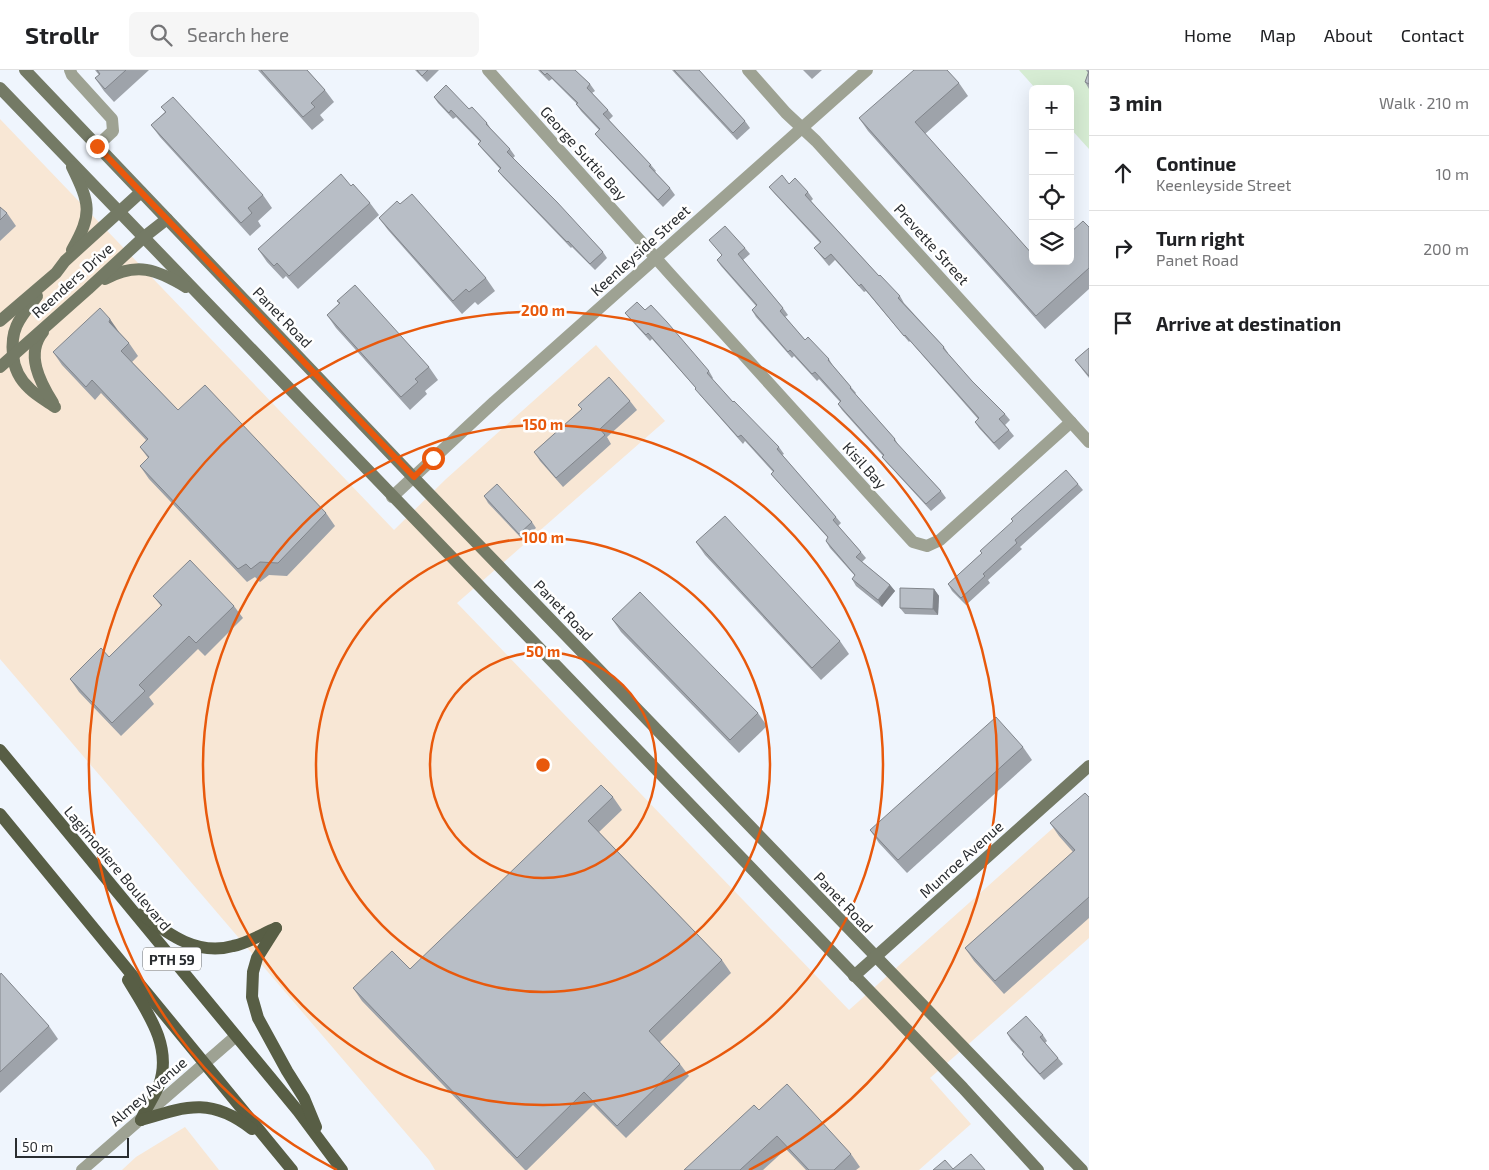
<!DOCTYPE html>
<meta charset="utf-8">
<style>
body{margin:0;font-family:"Exo 2",sans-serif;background:#f6f6f6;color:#202124}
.controls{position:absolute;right:15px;top:15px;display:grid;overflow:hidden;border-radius:8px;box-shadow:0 5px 20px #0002}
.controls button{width:45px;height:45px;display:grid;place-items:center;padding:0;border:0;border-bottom:1px solid #e0e0e0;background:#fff;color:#202124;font:25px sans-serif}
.scale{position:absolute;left:15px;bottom:12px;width:114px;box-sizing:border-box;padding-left:5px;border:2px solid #2a2d30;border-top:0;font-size:14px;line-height:18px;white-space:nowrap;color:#2a2d30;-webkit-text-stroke:4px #fff;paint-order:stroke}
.stop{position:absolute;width:15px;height:15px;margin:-11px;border:4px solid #ea580c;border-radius:50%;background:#fff}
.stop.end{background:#ea580c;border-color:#fff;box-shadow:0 1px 5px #0008}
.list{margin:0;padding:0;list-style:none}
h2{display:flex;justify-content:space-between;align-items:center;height:65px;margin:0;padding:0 20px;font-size:21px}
h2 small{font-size:16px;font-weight:400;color:#757577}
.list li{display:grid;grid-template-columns:32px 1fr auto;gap:15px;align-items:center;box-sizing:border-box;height:75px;padding:0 20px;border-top:1px solid #e0e0e0}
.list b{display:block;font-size:19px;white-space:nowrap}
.list p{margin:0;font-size:16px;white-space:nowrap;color:#757577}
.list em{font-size:16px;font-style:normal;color:#757577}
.icon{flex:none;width:28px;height:28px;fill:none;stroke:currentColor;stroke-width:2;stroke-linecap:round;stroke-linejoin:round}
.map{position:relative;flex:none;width:1089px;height:1100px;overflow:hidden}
header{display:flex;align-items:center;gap:30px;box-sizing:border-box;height:70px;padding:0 25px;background:#fff;border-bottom:1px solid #e0e0e0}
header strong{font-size:24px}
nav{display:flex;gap:28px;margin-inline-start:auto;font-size:18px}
.search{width:350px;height:45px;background:#f6f6f6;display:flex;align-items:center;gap:12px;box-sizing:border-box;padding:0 18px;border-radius:8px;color:#757577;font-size:19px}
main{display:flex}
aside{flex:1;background:#fff}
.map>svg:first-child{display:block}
.commercial{fill:#f8e7d5}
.green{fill:#d6ecd3}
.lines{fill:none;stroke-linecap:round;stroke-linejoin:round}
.street{stroke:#9ea293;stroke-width:12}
.secondary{stroke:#747a65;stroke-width:12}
.primary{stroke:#585e45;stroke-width:12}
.wall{fill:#9ea3aa}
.shaded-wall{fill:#81858b}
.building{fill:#b8bec6;stroke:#81858b}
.route{stroke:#ea580c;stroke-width:6}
.ring{fill:none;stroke:#e8590c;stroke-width:2.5}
.labels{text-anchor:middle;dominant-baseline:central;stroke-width:5;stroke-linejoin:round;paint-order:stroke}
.shield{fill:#fff;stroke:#6a6c6e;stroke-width:1}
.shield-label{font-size:14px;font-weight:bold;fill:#2a2d30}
.street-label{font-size:15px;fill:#2a2d30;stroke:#fff}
.centre{fill:#e8590c;stroke:#fff;stroke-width:2.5}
.ring-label{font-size:15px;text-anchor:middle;font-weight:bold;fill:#e8590c;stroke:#fff;stroke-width:5;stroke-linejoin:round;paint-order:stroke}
</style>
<header>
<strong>Strollr</strong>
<div class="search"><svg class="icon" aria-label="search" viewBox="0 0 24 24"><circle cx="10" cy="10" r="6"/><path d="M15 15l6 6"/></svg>Search here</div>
<nav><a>Home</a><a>Map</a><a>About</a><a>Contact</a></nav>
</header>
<main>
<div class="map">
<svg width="1089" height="1100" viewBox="0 0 1089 1100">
<rect width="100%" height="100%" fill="#eff5fd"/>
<g class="commercial">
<path d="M0,49L394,460L446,409L596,275L665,351L457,533L849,940L1089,726V868L930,1008L971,1054L919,1100H435L429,1090L0,589Z"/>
<path d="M185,1057L219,1100H122L136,1087Z"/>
</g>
<path class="green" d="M1019,0H1089V79L1070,58V19H1036Z"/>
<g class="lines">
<g class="street">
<path d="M70,0L72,5L112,49L113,61L97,76"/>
<path d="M488,0L670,204L913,472L927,476L940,470L1071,352"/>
<path d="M748,0L786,43L816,71L1089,372"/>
<path d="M392,427L494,332L867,0"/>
<path d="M82,1100L236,966"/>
</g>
<g class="secondary">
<path d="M25,0L413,407L1082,1100"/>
<path d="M0,18L963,1018L1038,1100"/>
<path d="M72,97C90,134 93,143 72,180"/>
<path d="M105,209C137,192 156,199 186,217"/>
<path d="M37,226C21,247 10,257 13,285C14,299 19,309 30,319C37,326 47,331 55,337"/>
<path d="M0,251L56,203L65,191L141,122"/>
<path d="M43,262C25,284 40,312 53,333"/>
<path d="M0,297L88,219L144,167L167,149"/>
<path d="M854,906L1089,696"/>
</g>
<g class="primary">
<path d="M0,680L298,1041L342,1100"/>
<path d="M0,744L292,1100"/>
<path d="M142,844C169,865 198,886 233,876C248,873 262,864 276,858"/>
<path d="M276,858L257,888L253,902L252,927L258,948L287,1001L304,1028L316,1057"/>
<path d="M128,910C147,942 173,976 159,1015C154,1027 146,1038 141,1050"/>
<path d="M141,1050C187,1036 211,1027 252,1059"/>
</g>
</g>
<g class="wall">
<path d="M95,0H149L114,32L104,21L95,8L99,5Z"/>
<path d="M258,0H307L325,20L334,32L320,45L324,50L312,60Z"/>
<path d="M415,0H439L427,12Z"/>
<path d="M538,0H575L590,14L595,21L592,23L608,40L613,46L609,50L651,95L656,101L655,102L670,118L675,125L663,137L600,70L595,64L599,60L581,41L576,34H577L552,9L549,11Z"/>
<path d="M672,0H699L745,51L750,58L737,70Z"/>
<path d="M803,0H822L812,9Z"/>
<path d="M1086,0H1089V19L1085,12L1088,3Z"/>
<path d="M959,13L968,26L925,64L1038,192L1089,157V219L1045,259L868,61L859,48Z"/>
<path d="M434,27L469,39L487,53L491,59L510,79L515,86L513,88L603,182L607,188L595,200L572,177L571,178L503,107L498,101L500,99L483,80L478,74L480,72L456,47L453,49L438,33Z"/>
<path d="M161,37L263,125L272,138L258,151L261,156L250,166L160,67L151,55L165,42Z"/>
<path d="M789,114L808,122L813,129L811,131L879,206L900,226L904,233L944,277L948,283V284L972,311L1005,344L1010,350L1005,355L1014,366L999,380L979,358L975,352L978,349L910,271L909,272L866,221L864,222L835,190L829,196L814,178L820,173L774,123L769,117Z"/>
<path d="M351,116L370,133L379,145L298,219L286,206L283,209L267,192L258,179Z"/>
<path d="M400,134L486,208L495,221L478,235L475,232L462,244L388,160L379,148Z"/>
<path d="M0,137L7,143L16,156L0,171Z"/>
<path d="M709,170L745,178L750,184L743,190L783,238L788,245L785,247L805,270L829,289L833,296L851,317L856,323L855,324L895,369L899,376L941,421L946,428L931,441L887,393L882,387L883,386L842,340L838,334L840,332L819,309L817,311L794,286L792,288L756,247L752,240L756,236L721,196L717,190L722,185Z"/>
<path d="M337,231L429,297L438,310L425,321L427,324L410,340L336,258L327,245L339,234Z"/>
<path d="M645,240L709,301L713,308L712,309L733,332L779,377L784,384L782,385L836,447L841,453L838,456L861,482L866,488L862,492L890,515L895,521L882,537L856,516L852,509L855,506L830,478L826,471L828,468L776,410L771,404L773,402L745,371L743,374L700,325L696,318L652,269L650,271L630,249L625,243Z"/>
<path d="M119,262L129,273L138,286L132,292L178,340L326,443L335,456L287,506L269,505L260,512L255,507L247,512L149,409L140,396L148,388L140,377L146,370L101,323L95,330L62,295L53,282Z"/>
<path d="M1089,278V308L1075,290Z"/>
<path d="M630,331L637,340L607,367L611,374L563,417L540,391L534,382L582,339L578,335Z"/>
<path d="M1078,414L1083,420L1020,477L1022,479L988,510L990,513L966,535L952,521L948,514L982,483Z"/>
<path d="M484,426L532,452L536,458L523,470L488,433Z"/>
<path d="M696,472L840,571L849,584L821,610L705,485Z"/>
<path d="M934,519L939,526L938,545L905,544L900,538Z"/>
<path d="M153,526L234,536L243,548L205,586L198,579L149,627L154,634L121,666L79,622L70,609L109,587L161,536Z"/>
<path d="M612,549L758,643L767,656L739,683L621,562Z"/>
<path d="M1023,677L1032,690L907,803L879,773L870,760Z"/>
<path d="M613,727L622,740L599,762L722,890L731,903L660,972L680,994L689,1006L626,1068L593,1035L527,1100H525L362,931L353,918L410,899Z"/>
<path d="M1089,727V848L1004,924L974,891L965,878L1073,782L1059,766L1050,753Z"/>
<path d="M0,905L49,956L58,969L0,1023Z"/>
<path d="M1007,963L1043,965L1047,971L1045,973L1058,988L1063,994L1044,1010L1026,990L1022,984L1023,983L1011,970Z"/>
<path d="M759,1040L851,1084L860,1097L856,1100H806L786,1079L763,1100H684Z"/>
</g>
<g class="shaded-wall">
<path d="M110,249L119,262L118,264L109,252Z"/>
<path d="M890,515L895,521L882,537L878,530Z"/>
<path d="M934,519L939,526L938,545L933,539Z"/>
</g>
<g class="building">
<path d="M97,0H126L105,19L95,8L100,4Z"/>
<path d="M261,0H307L325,20L311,33L315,37L303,47Z"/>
<path d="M417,0H428L422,6Z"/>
<path d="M540,0H575L590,14L587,18L608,40L603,44L651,95L649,96L670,118L658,130L595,64L600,59L576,34L578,33L547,3L545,5Z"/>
<path d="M674,0H699L745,51L733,63Z"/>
<path d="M914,0H947L959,13L915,52L1033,185V191H1070V163L1083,151L1089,157V198L1036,246L859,48Z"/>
<path d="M1089,1V14L1085,12Z"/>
<path d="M446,15L469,39L472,37L487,53L486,54L510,79L507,82L557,132L603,182L590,194L568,171L567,172L498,101L501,98L478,74L481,71L451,40L449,43L434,27Z"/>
<path d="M173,27L263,125L248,138L252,143L241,153L151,55L166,42L161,37Z"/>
<path d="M341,104L351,116L353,114L370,133L289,206L277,193L274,196L258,179Z"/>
<path d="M782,105L789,114L795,108L808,122L805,125L879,206L880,205L900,226L898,228L944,277L943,278L972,311L1005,344L999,349L1009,360L994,373L975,352L979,348L905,265L904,266L861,214L859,216L831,184L825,189L814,178L821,172L769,117Z"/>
<path d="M412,124L486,208L469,222L466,219L453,231L379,148L397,131L400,134Z"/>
<path d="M0,137L7,143L0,150Z"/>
<path d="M725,156L745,178L738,184L783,238L780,241L805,270L808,267L829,289L828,290L851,317L850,318L895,369L894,370L941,421L926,434L882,387L884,385L838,334L841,331L815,302L812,304L790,280L788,282L752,240L757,235L717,190L722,185L709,170Z"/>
<path d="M355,215L429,297L415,309L418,312L401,327L327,245L340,233L337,231Z"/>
<path d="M637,232L645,240L651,235L667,252L709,301L707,303L733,332L734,331L779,377L777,379L836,447L833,450L861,482L856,487L890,515L878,530L852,509L855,505L826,471L828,467L771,404L774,401L741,365L738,367L695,319L696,318L648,263L646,265L625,243Z"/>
<path d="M100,238L110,249L109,252L129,273L121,281L178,340L205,315L326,443L278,493L260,492L251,499L246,494L238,499L140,396L149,387L140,377L148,369L92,310L86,317L53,282Z"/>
<path d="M1089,278V306L1075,290Z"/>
<path d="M609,307L630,331L600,359L605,365L556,408L534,382L582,339L578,335Z"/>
<path d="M1066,400L1078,414L1015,470L1017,473L983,504L985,506L961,528L948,514L982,483L980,481L1013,451L1011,449Z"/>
<path d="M497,414L532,452L519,464L484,426Z"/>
<path d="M725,446L840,571L812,598L696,472Z"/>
<path d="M190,490L234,536L196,573L189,566L139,615L145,621L112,653L70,609L101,578L109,587L162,535L153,526Z"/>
<path d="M900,518L934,519L933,539L900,538Z"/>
<path d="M640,522L758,643L730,670L612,549Z"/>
<path d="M996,647L1023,677L898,790L870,760Z"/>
<path d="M601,715L613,727L588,751L722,890L649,961L680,994L617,1056L584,1022L517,1088L353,918L392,881L410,899Z"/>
<path d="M1085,723L1089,727V827L995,911L965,878L1075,780L1050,753Z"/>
<path d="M1,903L49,956L0,1002V905Z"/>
<path d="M1026,946L1043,965L1040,967L1058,988L1040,1004L1022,984L1024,982L1007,963Z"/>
<path d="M787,1014L851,1084L834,1100H809L777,1066L740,1100H684L754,1035L759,1040Z"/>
<path d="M971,1084L985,1100H933L945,1090L953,1099Z"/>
</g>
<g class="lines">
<path class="route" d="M97,76L414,407L433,388"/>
</g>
<g class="ring">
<circle cx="543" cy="695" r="113"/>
<circle cx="543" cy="695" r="227"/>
<circle cx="543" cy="695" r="340"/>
<path d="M337 1100A454 454 0 1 1 749 1100"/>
</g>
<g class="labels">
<rect class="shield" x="143" y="877.5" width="58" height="23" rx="4"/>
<g class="shield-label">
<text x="172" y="889">PTH 59</text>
</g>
<g class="street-label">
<text transform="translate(584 83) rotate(48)">George Suttie Bay</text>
<text transform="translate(932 174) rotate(48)">Prevette Street</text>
<text transform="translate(640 180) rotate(-42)">Keenleyside Street</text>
<text transform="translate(72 210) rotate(-42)">Reenders Drive</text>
<text transform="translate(283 247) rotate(46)">Panet Road</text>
<text transform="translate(865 395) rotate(48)">Kisil Bay</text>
<text transform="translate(564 540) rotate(46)">Panet Road</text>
<text transform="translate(961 789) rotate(-42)">Munroe Avenue</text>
<text transform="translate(118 798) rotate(50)">Lagimodiere Boulevard</text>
<text transform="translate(844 832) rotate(46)">Panet Road</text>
<text transform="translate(148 1021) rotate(-41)">Almey Avenue</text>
</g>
</g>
<circle cx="543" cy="695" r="8" class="centre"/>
<g class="ring-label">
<text x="543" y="246">200 m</text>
<text x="543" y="360">150 m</text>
<text x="543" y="473">100 m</text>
<text x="543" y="587">50 m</text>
</g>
</svg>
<div class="controls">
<button>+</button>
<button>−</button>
<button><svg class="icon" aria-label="locate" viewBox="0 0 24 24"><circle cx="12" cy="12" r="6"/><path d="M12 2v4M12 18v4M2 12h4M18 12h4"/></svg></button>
<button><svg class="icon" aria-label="layers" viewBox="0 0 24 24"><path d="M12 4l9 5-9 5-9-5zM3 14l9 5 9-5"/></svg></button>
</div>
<div class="scale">50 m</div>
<div class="stop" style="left:433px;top:388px"></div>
<div class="stop end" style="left:97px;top:76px"></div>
</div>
<aside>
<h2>3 min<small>Walk · 210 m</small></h2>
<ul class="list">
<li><svg class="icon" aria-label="ahead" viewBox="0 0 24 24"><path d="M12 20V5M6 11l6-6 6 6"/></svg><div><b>Continue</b><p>Keenleyside Street</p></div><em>10 m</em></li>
<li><svg class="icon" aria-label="right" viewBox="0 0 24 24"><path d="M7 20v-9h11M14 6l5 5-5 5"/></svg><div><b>Turn right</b><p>Panet Road</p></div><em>200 m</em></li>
<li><svg class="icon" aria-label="arrive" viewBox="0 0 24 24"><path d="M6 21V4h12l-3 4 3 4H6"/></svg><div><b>Arrive at destination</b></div></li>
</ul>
</aside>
</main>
